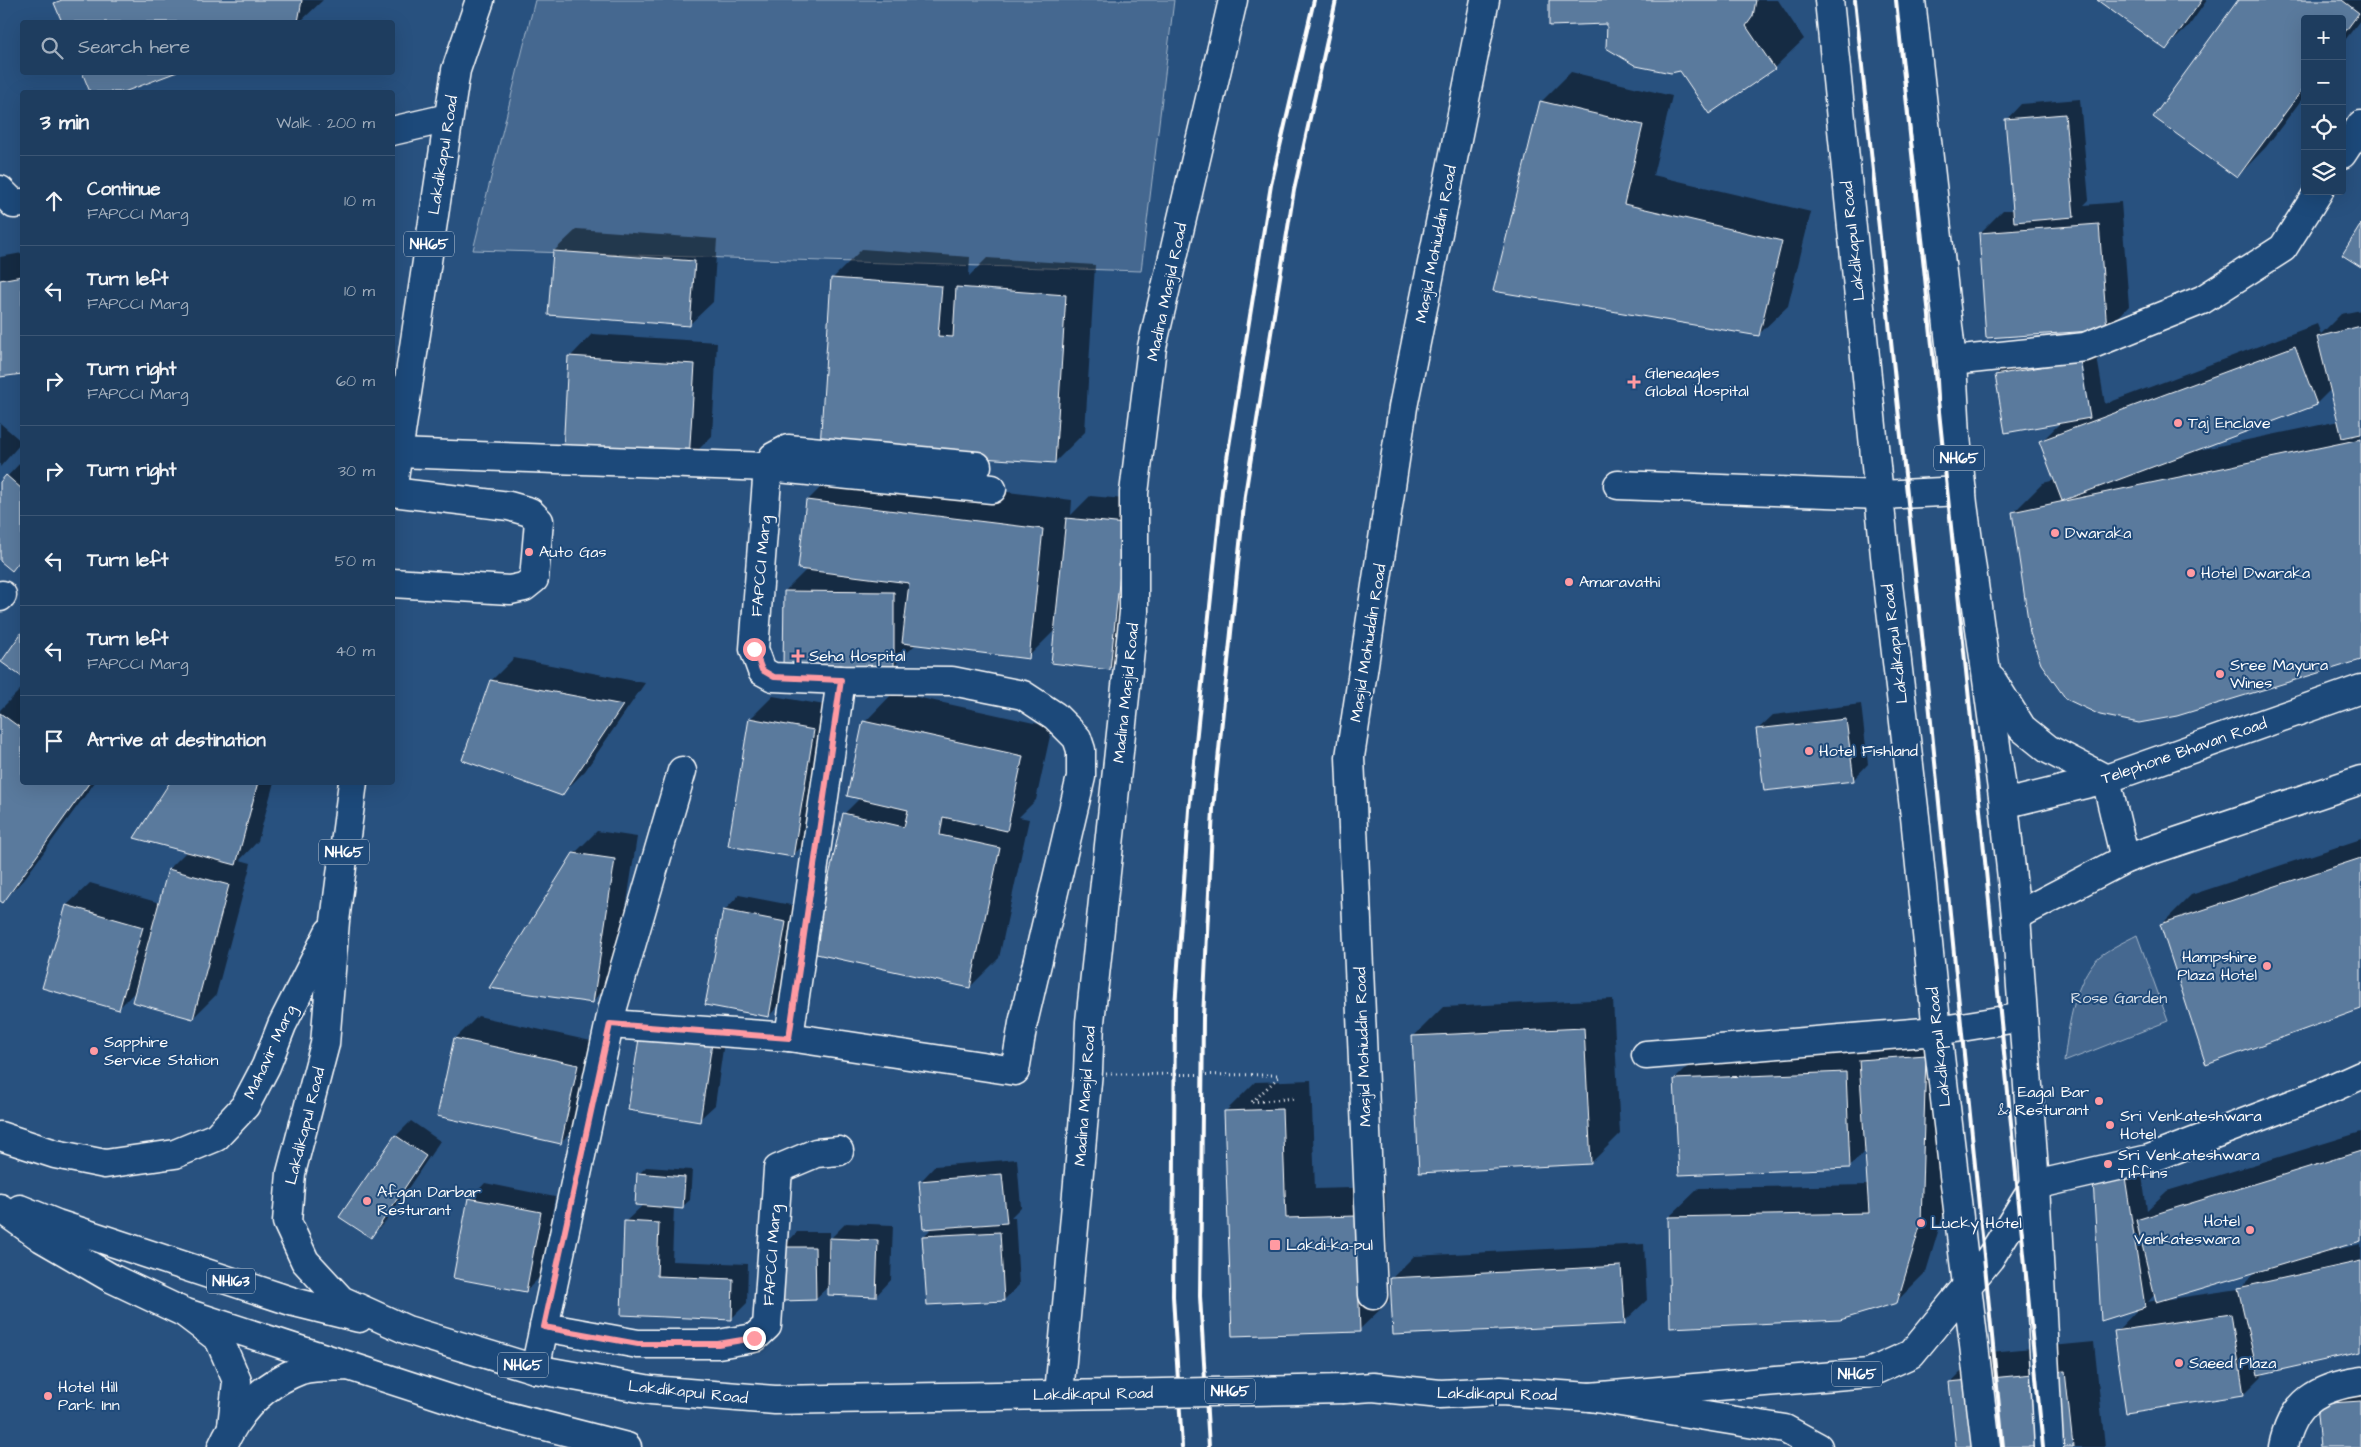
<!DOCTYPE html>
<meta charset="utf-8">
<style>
body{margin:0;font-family:"Architects Daughter",sans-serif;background:#264465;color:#f1f3f6}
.controls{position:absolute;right:15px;top:15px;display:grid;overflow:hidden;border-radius:5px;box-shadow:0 5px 20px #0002}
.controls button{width:45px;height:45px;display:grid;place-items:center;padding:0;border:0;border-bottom:1px solid #3c5674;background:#1e3d5f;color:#f1f3f6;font:25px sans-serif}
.stop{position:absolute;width:15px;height:15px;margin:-11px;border:4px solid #ff9aa2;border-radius:50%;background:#fff}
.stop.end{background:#ff9aa2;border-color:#fff;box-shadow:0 1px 5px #0008}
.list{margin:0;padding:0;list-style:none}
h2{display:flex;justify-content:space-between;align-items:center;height:65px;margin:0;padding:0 20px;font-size:21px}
h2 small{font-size:16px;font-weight:400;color:#a1aebd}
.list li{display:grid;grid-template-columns:32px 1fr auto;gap:15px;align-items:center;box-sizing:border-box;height:90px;padding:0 20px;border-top:1px solid #3c5674}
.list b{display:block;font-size:19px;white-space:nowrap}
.list p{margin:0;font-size:16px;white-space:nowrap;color:#a1aebd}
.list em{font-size:16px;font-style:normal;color:#a1aebd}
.icon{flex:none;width:28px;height:28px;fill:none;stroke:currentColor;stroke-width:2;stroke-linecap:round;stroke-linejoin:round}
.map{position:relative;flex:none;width:2361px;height:1447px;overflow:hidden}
.search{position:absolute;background:#1e3d5f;box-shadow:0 5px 20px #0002;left:20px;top:20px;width:375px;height:55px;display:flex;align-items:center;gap:12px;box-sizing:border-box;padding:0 18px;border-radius:5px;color:#a1aebd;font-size:19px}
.panel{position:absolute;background:#1e3d5f;box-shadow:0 5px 20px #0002;left:20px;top:90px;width:375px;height:695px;border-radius:5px}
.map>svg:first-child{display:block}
.green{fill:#446890;stroke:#a2b4c8}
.shadow{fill:#0007;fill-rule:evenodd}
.building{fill:#5a7a9d;stroke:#fff}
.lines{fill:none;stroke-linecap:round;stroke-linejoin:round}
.minor-casing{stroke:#fff;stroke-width:31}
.major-casing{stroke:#fff;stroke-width:31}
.highway-casing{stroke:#fff;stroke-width:31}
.path{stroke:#fff;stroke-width:3;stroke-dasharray:1 4;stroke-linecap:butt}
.minor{stroke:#1f4a7a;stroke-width:28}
.major{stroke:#1f4a7a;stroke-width:28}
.highway{stroke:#1f4a7a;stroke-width:28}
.rail{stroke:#fff;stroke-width:4}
.highway-bridge-casing{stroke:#fff;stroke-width:31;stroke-linecap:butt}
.path-bridge{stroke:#fff;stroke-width:3;stroke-dasharray:1 4;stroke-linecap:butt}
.highway-bridge{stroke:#1f4a7a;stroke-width:28}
.route{stroke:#ff9aa2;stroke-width:6}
.poi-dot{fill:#ff9aa2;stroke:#1f4a7a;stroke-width:2}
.labels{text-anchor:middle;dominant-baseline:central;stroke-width:4;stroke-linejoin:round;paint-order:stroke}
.shield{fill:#1f4a7a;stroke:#bcc9d7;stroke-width:1}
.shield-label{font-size:15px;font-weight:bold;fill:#fff}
.street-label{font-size:16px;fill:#fff;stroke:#1f4a7a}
.poi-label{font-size:16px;fill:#fff;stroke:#1f4a7a;text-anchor:start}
.park-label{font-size:16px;fill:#dae1e9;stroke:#1f4a7a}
</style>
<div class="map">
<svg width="2361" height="1447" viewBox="0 0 2361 1447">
<rect width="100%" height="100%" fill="#28517f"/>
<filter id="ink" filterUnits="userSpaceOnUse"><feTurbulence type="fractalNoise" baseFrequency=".02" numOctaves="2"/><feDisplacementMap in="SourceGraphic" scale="10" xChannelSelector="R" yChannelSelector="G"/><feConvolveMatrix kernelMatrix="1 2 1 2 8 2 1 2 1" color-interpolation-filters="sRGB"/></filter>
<g filter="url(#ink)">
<g class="green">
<path d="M535,0H1174L1141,271L473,250Z"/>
<path d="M2137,935L2168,1021L2064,1062C2068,1030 2073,988 2094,962C2101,952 2126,941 2137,935Z"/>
</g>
<g class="shadow">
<path d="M59,0H323L300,22H63L56,3Z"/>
<path d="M1550,0H1778L1804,39L1774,68L1680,69L1608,23Z"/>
<path d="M2100,0H2207L2189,26L2166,48Z"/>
<path d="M2240,0H2361V19L2342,44V19H2305V95L2266,147L2237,177Z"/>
<path d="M83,72H174L121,92H91Z"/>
<path d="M1571,72L1672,96L1653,175L1811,212L1788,306L1758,335L1494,290L1541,102Z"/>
<path d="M2080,99L2089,200L2084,205L2121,202L2129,306L2107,329L1980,233L2003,210H2014L2006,120L2021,104Z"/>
<path d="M577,229L717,239L713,302L690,324L554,251Z"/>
<path d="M862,249L970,257L969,276L987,258L1095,265L1085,432L1055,462L832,279Z"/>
<path d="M22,253V372L0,376V257Z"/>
<path d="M2361,310V659L2013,513L2043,483L2055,480L2041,442L2061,422L1996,375L2012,360L2095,345L2105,404L2317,324L2321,334L2341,314ZM2078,354H2080L2089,407H2087ZM2331,389L2339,421L2194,451L2316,404Z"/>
<path d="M592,334L717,342L712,436L689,459L570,357Z"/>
<path d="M0,423L22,442L0,467Z"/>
<path d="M22,461V558L12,569L0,559V484Z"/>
<path d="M837,471L1072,500L1071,515L1090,496L1147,501L1133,646L1110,669L1055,630L1028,657L916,644L893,667L785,591L807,569V501Z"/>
<path d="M22,634V676L2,662Z"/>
<path d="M514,658L645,683L585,771L562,794L491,681Z"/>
<path d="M21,689L22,782H95L25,878L3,901L0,899V710Z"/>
<path d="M894,692L1052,727L1036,800L1019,817L1029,819L999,958L970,987L844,814L860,798L865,722Z"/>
<path d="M773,696L836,707L816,833L793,855L750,719Z"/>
<path d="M1861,704L1868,764L1853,780L1757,730L1773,715Z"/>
<path d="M172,782H274L258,841L240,860L251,863L216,995L193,1018L136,991L118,1009L67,905L90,883L160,903L169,869L187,851Z"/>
<path d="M597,831L637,837L615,979L592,1002L574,854Z"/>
<path d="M2361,839V1008L2162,924L2191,895Z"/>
<path d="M739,895L801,907L784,1000L769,1016L724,911Z"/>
<path d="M1613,999L1620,1134L1591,1163L1413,1037L1443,1007Z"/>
<path d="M478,1016L600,1043L583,1120L560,1143L455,1039Z"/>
<path d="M657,1017L726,1028L715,1105L699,1120Z"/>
<path d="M1955,1026L1950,1192L1926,1272L1896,1302L1669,1217L1699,1188L1868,1185L1866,1150L1849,1167L1675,1079L1698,1056L1868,1050V1053L1890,1031Z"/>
<path d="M1311,1080L1315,1189L1385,1187L1389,1301L1359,1330L1234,1334L1225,1112L1255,1082Z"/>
<path d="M411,1121L440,1141L386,1221L371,1236L396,1136Z"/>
<path d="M2361,1132V1239L2329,1249V1251L2361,1244V1351L2266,1372L2244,1394L2116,1332L2140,1307L2094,1180L2140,1162L2147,1210L2167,1191ZM2257,1271L2239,1289L2170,1299V1297ZM2155,1294L2157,1300L2148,1302Z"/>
<path d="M1017,1159L1021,1207L1011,1217H1015L1019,1285L1004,1300L924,1236L933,1227L920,1182L935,1166Z"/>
<path d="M646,1167L692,1170L690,1200L682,1207H674L672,1261L748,1264L747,1303L731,1319L622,1314L625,1222L643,1205L639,1174Z"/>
<path d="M485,1183L555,1197L541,1276L526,1291L470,1199Z"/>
<path d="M846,1223L893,1225L891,1280L876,1296L830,1285L815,1299L782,1248L797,1232H830V1239Z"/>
<path d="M1644,1244L1647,1300L1624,1322L1391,1279L1414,1256Z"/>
<path d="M2094,1342L2105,1447H1957L1950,1383L1980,1353Z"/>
<path d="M2361,1380V1447H2322L2317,1405Z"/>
</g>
<g class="building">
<path d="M62,0H302L298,22H62L54,3Z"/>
<path d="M1549,0H1756L1753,16L1746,26L1775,69L1709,114L1680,71L1671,73L1636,66L1606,48L1607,24L1549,26Z"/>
<path d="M2097,0H2202L2166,50Z"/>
<path d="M2238,0H2342L2359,13L2342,36V19H2305V86L2237,178L2153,117Z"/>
<path d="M82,72H177L124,92H90Z"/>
<path d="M1540,101L1643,125L1624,204L1782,241L1759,336L1493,291Z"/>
<path d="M2065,114L2074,217L2014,222L2005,119Z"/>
<path d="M2099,224L2107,330L1986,338L1979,233Z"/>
<path d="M2361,224V267L2342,255Z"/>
<path d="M553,251L695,261L690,326L548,315Z"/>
<path d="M22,276V374L0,377V280Z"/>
<path d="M831,278L942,286L938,336L953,337L956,287L1066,295L1055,463L820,447Z"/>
<path d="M2361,326V434L2342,438L2317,337Z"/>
<path d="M2295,346L2317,405L2062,501L2039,441Z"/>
<path d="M568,356L695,364L689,460L563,452Z"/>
<path d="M2080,360L2090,418L2005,433L1995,375Z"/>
<path d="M2361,439V660L2177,716L2139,723L2100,715L2066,699L2041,664L2030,633L2012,512Z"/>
<path d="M6,475L22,489V558L12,571L0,561V482Z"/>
<path d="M806,500L1043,529L1029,659L902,643L909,583L798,569Z"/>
<path d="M1066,518L1125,524L1110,670L1051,663Z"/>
<path d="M784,591L894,592V668L783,667Z"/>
<path d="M22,632V677L1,662Z"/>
<path d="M490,680L623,705L562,796L462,760Z"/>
<path d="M0,713L22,729V782H90L3,903L0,901Z"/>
<path d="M749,718L814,730L793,857L728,846Z"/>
<path d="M1846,719L1854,781L1764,791L1756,729Z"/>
<path d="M863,721L1023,756L1007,831L943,817L940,835L1000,848L970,988L812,953L843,813L904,827L908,810L847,796Z"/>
<path d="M170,782H258L236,865L134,838Z"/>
<path d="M573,853L615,859L593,1003L489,988Z"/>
<path d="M2361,858V1009L2206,1065L2160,924Z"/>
<path d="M168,869L229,885L193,1019L132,1002Z"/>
<path d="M66,905L143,927L119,1010L42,988Z"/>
<path d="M723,910L786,922L769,1017L705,1005Z"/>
<path d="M1584,1028L1591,1164L1419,1173L1412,1036Z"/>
<path d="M640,1032L712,1043L700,1122L628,1110Z"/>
<path d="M454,1038L578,1065L561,1144L437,1116Z"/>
<path d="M1926,1055L1921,1223L1897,1303L1840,1320L1670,1328L1668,1217L1869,1213L1859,1060Z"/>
<path d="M1846,1072L1850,1168L1679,1175L1674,1079Z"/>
<path d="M1282,1109L1286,1218L1356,1216L1360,1332L1232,1336L1224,1111Z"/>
<path d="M395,1135L426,1156L371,1238L339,1217Z"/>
<path d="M2361,1151V1241L2156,1302L2136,1220Z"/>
<path d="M637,1173L685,1177L683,1209L635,1205Z"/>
<path d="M1002,1174L1007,1223L923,1229L919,1181Z"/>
<path d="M2125,1177L2145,1307L2101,1321L2093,1179Z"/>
<path d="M468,1198L541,1212L526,1292L453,1278Z"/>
<path d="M624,1221L659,1223L657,1276L733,1279L732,1320L621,1315Z"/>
<path d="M1000,1232L1004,1301L927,1305L922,1236Z"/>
<path d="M829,1238L878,1240L876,1297L828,1295Z"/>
<path d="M781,1247H815L816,1300L782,1301Z"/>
<path d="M2361,1261V1352L2258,1375L2238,1288Z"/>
<path d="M1621,1266L1625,1324L1393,1335L1390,1278Z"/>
<path d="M2231,1314L2244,1395L2126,1413L2114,1331Z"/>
<path d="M2065,1371L2073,1447H1956L1949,1382Z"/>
<path d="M2361,1401V1447H2320L2316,1404Z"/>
</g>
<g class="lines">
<defs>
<g id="minor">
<path d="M392,131L448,118"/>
<path d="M2342,154L2361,125"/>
<path d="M0,190L14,204L22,203"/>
<path d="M1952,361L2085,347L2202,300L2283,248L2319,191"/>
<path d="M398,453L768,467L992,489"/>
<path d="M1618,485L1880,495L1962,491"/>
<path d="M392,492L509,506L530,512L539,521L534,579L524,587L510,590L392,583"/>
<path d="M0,597L2,595"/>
<path d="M610,1024L789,1037L1015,1071L1023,1023L1081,777V750L1077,738L1055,716L1023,695L952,681L841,680L773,677L762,671L754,649L768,467L773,457L788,449L977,466"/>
<path d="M789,1037L841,680"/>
<path d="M1646,1055L1937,1031L2023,1017"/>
<path d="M2035,1185L2149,1159L2314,1096L2361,1075"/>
<path d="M1373,1295L1350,757L1403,407L1485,0"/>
<path d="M544,1327L638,1344H718L754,1338L767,1326L778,1169L816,1153L839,1151"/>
<path d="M535,1369L613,1007L682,771"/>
<path d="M1059,1394L1088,1071L1090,1022L1134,612V493L1152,347L1233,0"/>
<path d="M2283,1447C2292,1402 2318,1387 2361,1381"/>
</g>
<g id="major">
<path d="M2106,779L2125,859"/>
<path d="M2004,804L2106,779L2361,689"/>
<path d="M2016,916L2125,859L2361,780"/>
<path d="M186,1314L219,1339L237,1381L232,1426"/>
<path d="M222,1447C238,1411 264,1384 301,1370C314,1366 333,1367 348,1366"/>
</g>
<g id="highway">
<path d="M1829,0L1887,575L1915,817L1937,1031L1986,1447"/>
<path d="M1911,0L1952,361L1956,436L1963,504L2004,804L2016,916L2035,1185L2049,1447"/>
<path d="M392,492L456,70L480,0"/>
<path d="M1992,680L2022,728L2048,749L2106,779"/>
<path d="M353,782L335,921L325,1044L291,1173L287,1222L305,1261L341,1300L407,1330L535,1369L651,1390L775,1400L1116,1394"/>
<path d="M0,1136L55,1154L105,1164L175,1154L216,1137L245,1106L266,1066L282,1025L329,932"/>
<path d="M0,1208L42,1238L111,1278L183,1312L487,1411L627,1447"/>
<path d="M20,1209L57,1224L294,1302L359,1318"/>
<path d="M1344,1389L1373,1387L1440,1394L1501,1391L1590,1397L1785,1429L1818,1447"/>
<path d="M1590,1397L1869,1373L1911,1354L1990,1258L2035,1185"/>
</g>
</defs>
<use href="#minor" class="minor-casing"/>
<use href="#major" class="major-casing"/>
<use href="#highway" class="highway-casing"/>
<g class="path">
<path d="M1252,1102L1296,1098"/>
<path d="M1252,1102L1281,1075"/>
</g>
<use href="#minor" class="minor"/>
<use href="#major" class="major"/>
<use href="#highway" class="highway"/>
<g class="rail">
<path d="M1855,0L1929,702L2003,1447"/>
<path d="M1896,0L1969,699L2043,1447"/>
<path d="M1182,1447L1173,1296L1175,1007L1189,810L1222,490L1271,185L1314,0"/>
<path d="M1209,1447L1200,1296L1203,1018L1213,809L1245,495L1294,190L1336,0"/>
</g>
<defs>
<path id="highway-bridge" d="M1116,1394L1344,1389"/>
</defs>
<use href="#highway-bridge" class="highway-bridge-casing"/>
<path class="path-bridge" d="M1106,1074L1281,1075"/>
<use href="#highway-bridge" class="highway-bridge"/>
</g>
</g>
<g class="lines" filter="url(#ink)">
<path class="route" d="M754,649L762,670L774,677L841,680L789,1038L610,1024L544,1327L638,1344H718L754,1338"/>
</g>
<g class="poi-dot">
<path d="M1631.5 374.5h5v5h5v5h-5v5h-5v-5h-5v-5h5z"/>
<circle cx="2178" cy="423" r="5"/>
<circle cx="2055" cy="533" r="5"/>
<circle cx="529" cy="552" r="5"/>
<circle cx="2191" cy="573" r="5"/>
<circle cx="1569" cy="582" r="5"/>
<path d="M795.5 648.5h5v5h5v5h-5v5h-5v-5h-5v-5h5z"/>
<circle cx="2220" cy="674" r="5"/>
<circle cx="1809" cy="751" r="5"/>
<circle cx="2267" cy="966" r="5"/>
<circle cx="94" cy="1051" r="5"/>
<circle cx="2099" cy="1101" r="5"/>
<circle cx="2110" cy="1125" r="5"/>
<circle cx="2108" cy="1164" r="5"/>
<circle cx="367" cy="1201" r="5"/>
<circle cx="1921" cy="1223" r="5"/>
<circle cx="2250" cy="1230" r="5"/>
<rect x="1269" y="1239" width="12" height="12" rx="2.5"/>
<circle cx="2179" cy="1363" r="5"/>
<circle cx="48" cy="1396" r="5"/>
</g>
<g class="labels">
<g class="shield">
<rect x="404" y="231.5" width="50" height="25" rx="4"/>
<rect x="1934" y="445.5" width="50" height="25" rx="4"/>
<rect x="319" y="839.5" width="50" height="25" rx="4"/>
<rect x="207" y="1268.5" width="48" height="25" rx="4"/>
<rect x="498" y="1352.5" width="50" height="25" rx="4"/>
<rect x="1832" y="1361.5" width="50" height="25" rx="4"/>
<rect x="1205" y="1378.5" width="50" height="25" rx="4"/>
</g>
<g class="shield-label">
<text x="429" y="244">NH65</text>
<text x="1959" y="458">NH65</text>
<text x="344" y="852">NH65</text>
<text x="231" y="1281">NH163</text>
<text x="523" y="1365">NH65</text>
<text x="1857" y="1374">NH65</text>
<text x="1230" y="1391">NH65</text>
</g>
<g class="street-label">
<text transform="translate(443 155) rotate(-81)">Lakdikapul Road</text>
<text transform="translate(1853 241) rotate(-96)">Lakdikapul Road</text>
<text transform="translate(1436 244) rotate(-79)">Masjid Mohiuddin Road</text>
<text transform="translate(1167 292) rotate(-78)">Madina Masjid Road</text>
<text transform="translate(761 566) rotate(-85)">FAPCCI Marg</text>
<text transform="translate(1368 643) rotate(-81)">Masjid Mohiuddin Road</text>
<text transform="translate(1895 644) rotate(-97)">Lakdikapul Road</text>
<text transform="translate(1126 693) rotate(-84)">Madina Masjid Road</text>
<text transform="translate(2184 751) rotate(-19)">Telephone Bhavan Road</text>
<text transform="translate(1363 1047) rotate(-92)">Masjid Mohiuddin Road</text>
<text transform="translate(1939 1047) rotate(-96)">Lakdikapul Road</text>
<text transform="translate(270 1052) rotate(-65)">Mahavir Marg</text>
<text transform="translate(1085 1096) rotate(-86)">Madina Masjid Road</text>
<text transform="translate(305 1126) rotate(-76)">Lakdikapul Road</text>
<text transform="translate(772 1255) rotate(-86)">FAPCCI Marg</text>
<text transform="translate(688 1392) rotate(6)">Lakdikapul Road</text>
<text transform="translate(1093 1394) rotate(-1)">Lakdikapul Road</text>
<text transform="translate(1497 1394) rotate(1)">Lakdikapul Road</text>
</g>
<g class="poi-label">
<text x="1645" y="373">Gleneagles<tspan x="1645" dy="18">Global Hospital</tspan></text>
<text x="2188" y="423">Taj Enclave</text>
<text x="2065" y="533">Dwaraka</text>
<text x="539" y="552">Auto Gas</text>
<text x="2201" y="573">Hotel Dwaraka</text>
<text x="1579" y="582">Amaravathi</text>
<text x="809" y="656">Seha Hospital</text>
<text x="2230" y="665">Sree Mayura<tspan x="2230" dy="18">Wines</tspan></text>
<text x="1819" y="751">Hotel Fishland</text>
<text x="2257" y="957" text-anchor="end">Hampshire<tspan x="2257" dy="18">Plaza Hotel</tspan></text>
<text x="104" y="1042">Sapphire<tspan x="104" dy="18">Service Station</tspan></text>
<text x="2089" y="1092" text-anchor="end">Eagal Bar<tspan x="2089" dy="18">&amp; Resturant</tspan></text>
<text x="2120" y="1116">Sri Venkateshwara<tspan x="2120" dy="18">Hotel</tspan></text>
<text x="2118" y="1155">Sri Venkateshwara<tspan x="2118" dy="18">Tiffins</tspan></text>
<text x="377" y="1192">Afgan Darbar<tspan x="377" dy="18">Resturant</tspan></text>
<text x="2240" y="1221" text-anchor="end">Hotel<tspan x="2240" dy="18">Venkateswara</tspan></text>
<text x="1931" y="1223">Lucky Hotel</text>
<text x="1286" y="1245">Lakdi-ka-pul</text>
<text x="2189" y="1363">Saeed Plaza</text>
<text x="58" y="1387">Hotel Hill<tspan x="58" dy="18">Park Inn</tspan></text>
</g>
<g class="park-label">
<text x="2119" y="998">Rose Garden</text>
</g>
</g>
</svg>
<div class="controls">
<button>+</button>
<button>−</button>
<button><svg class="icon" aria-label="locate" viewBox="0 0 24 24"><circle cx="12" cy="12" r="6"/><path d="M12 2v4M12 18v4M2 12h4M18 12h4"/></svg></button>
<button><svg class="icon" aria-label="layers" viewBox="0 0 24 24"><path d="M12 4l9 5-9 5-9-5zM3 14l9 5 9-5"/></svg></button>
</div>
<div class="stop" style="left:754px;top:649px"></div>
<div class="stop end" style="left:754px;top:1338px"></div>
<div class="search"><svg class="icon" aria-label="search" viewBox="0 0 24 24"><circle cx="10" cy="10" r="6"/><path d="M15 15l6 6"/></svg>Search here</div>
<section class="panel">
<h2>3 min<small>Walk · 200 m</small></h2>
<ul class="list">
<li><svg class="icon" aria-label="ahead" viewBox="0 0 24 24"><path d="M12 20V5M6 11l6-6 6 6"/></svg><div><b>Continue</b><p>FAPCCI Marg</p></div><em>10 m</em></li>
<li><svg class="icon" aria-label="left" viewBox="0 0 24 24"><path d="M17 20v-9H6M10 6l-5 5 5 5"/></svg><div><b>Turn left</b><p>FAPCCI Marg</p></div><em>10 m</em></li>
<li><svg class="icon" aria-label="right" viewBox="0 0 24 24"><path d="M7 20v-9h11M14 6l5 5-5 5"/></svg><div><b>Turn right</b><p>FAPCCI Marg</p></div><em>60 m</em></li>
<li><svg class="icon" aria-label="right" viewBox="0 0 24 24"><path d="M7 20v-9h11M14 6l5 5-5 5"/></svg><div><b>Turn right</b></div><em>30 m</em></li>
<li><svg class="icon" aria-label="left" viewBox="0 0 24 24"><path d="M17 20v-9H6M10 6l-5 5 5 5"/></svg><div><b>Turn left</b></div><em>50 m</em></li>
<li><svg class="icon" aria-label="left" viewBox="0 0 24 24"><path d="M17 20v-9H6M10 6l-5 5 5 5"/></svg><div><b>Turn left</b><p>FAPCCI Marg</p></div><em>40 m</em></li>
<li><svg class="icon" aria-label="arrive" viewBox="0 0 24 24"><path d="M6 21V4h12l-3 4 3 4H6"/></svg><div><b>Arrive at destination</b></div></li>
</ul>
</section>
</div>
